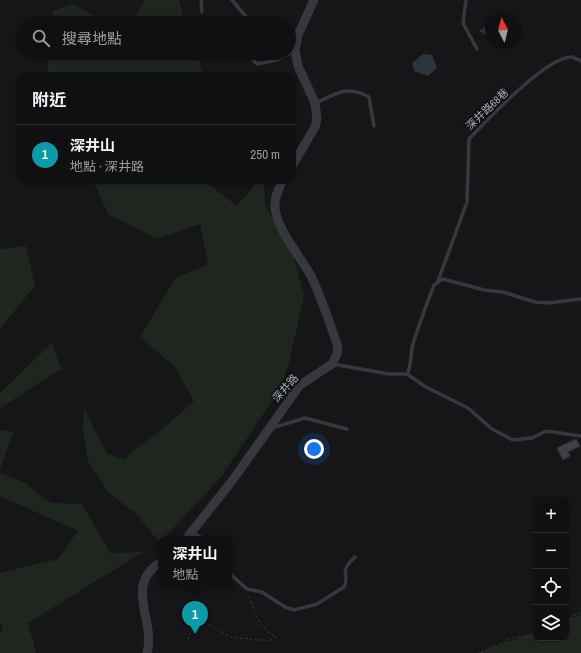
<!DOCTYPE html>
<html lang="zh-TW">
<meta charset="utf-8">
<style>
body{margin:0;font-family:"Archivo Narrow","Noto Sans TC",sans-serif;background:#1e1e20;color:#f1f3f6}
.controls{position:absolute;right:12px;bottom:12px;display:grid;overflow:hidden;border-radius:8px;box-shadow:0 1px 3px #0004}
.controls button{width:36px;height:36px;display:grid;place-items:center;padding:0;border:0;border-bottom:1px solid #303032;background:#101012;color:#f1f3f6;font:20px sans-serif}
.compass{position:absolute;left:485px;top:12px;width:36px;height:36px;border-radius:50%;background:#101012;box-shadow:0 1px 3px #0004;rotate:353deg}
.you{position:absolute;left:314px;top:449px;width:14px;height:14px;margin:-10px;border:3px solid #fff;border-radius:50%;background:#1a73e8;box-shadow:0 0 0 6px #1a73e833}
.badge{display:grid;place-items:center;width:26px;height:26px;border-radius:50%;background:#2563eb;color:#fff;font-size:13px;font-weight:700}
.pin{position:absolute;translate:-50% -33px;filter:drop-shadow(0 1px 2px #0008)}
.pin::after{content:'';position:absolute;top:21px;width:14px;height:12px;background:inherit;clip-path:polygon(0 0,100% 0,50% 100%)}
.popup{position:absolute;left:158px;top:536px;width:74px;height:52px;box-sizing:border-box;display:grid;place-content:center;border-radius:8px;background:#101012;filter:drop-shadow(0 1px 3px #0005);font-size:13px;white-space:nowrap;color:#9c9d9f}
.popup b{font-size:15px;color:#f1f3f6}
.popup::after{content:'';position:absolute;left:50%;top:100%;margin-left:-8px;border:8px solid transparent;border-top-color:#101012}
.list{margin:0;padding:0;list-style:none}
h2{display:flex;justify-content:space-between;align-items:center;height:52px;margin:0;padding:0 16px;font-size:17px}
h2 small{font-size:13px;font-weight:400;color:#9c9d9f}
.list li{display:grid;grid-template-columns:26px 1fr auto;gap:12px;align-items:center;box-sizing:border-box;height:60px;padding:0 16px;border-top:1px solid #303032}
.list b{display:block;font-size:15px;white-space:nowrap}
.list p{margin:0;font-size:13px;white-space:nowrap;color:#9c9d9f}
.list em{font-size:13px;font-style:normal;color:#9c9d9f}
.icon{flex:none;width:22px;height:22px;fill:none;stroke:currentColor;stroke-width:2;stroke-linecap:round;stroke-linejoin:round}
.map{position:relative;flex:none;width:581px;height:653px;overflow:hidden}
.search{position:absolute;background:#101012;box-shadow:0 1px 3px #0004;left:16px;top:16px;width:280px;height:44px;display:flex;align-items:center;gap:10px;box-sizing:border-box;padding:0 14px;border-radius:22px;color:#9c9d9f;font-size:15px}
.panel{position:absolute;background:#101012;box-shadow:0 1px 3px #0004;left:16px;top:72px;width:280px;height:112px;border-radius:12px}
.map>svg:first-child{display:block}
.green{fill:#1e261f}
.water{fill:#2c353c}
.building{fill:#404145;stroke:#303034}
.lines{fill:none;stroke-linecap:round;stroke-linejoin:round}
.path{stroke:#3d3f44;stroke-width:1;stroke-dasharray:2 3;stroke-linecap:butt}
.service{stroke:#37383d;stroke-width:3.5}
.tertiary{stroke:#37383d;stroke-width:9}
.labels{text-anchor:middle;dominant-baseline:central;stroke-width:4;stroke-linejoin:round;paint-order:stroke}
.street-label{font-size:11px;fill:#a8adb8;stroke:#111113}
</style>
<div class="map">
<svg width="581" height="653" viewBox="0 0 581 653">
<rect width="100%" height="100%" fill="#161618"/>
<g class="green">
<path d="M145,0H179L185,23H131Z"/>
<path d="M72,4L108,23H52L53,11Z"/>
<path d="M49,53H196L203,73L201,76H48Z"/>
<path d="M93,180H203L237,206L259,180H264L265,205L294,258L304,295L289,363L281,387L221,477L163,539H161L160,543L136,514L108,492L88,461L83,430L84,409L107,454L124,459L173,420L194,401L175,367L140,337L175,278L208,264L200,224L157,239L108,214Z"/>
<path d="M26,246L35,286L2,326L0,333V249Z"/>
<path d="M52,343L61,369L0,408V393Z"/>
<path d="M0,430L13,432L0,470Z"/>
<path d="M0,473L24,482L51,503L82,504L110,553L143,552L28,623L36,653H0V632L3,630L0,620V573L58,559L78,531L0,496Z"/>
<path d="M581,615V653H476L536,631V638H566V620Z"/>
</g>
<g class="water">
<path d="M491,23V39L479,31Z"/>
<path d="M423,54L432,55L437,68L428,76L414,71L412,63Z"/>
</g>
<path class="building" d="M576,439L580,446L568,452L570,456L563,460L557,448Z"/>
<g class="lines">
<g class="path">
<path d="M566,622L572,616L581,613"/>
<path d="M188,639L195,620H200L231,637L269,641L276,637C261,630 252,610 249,595"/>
<path d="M481,653L514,637L536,636"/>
</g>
<g class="service">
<path d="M201,0L202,12"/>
<path d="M232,0L248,19L249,23"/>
<path d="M466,0L463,23L477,49"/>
<path d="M251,53L250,57L257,64L277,60L294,51"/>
<path d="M316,103C337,93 347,85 369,97L374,126"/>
<path d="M438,281L467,202L469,139C487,120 548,55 572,57C575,58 579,60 581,61"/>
<path d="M333,364L389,374H407L426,387L468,408L492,429L513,440L532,438L546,431L581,436"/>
<path d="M407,374C412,365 410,354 413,344C419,324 427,304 434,285L443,279L484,290L503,292L535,302L548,303L581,299"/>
<path d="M272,428L305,418L347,429"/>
<path d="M192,532L204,539"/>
<path d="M229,573L247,589L262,592L285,607L294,610L317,604L344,587C351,572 337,574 355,557"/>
</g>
<g class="tertiary">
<path d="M292,166L315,127L317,119L315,103L298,66L295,50L298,35L314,0"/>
<path d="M186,539L232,481L300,385L332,364L337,354L338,347C330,323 322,299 311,276C300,256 278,231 275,209C274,199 278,189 283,180"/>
<path d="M147,653C156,619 123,586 161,562"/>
</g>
</g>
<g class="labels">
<g class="street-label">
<text transform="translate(487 109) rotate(-44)">深井路68巷</text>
<text transform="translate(285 388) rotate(-49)">深井路</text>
</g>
</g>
</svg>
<div class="controls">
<button>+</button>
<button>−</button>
<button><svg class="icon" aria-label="locate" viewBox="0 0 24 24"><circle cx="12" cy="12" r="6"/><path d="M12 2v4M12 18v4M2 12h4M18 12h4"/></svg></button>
<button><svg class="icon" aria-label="layers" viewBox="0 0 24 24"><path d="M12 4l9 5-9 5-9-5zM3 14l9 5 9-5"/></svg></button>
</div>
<svg class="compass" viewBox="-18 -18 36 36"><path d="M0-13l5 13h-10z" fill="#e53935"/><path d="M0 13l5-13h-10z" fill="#9c9d9f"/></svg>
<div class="you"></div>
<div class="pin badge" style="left:195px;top:634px;background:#0f9aa8">1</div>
<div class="popup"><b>深井山</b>地點</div>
<div class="search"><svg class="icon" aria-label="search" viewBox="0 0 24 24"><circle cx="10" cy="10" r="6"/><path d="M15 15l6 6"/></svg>搜尋地點</div>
<section class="panel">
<h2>附近<small></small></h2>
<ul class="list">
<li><span class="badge" style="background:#0f9aa8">1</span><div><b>深井山</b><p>地點 · 深井路</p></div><em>250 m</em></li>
</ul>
</section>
</div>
